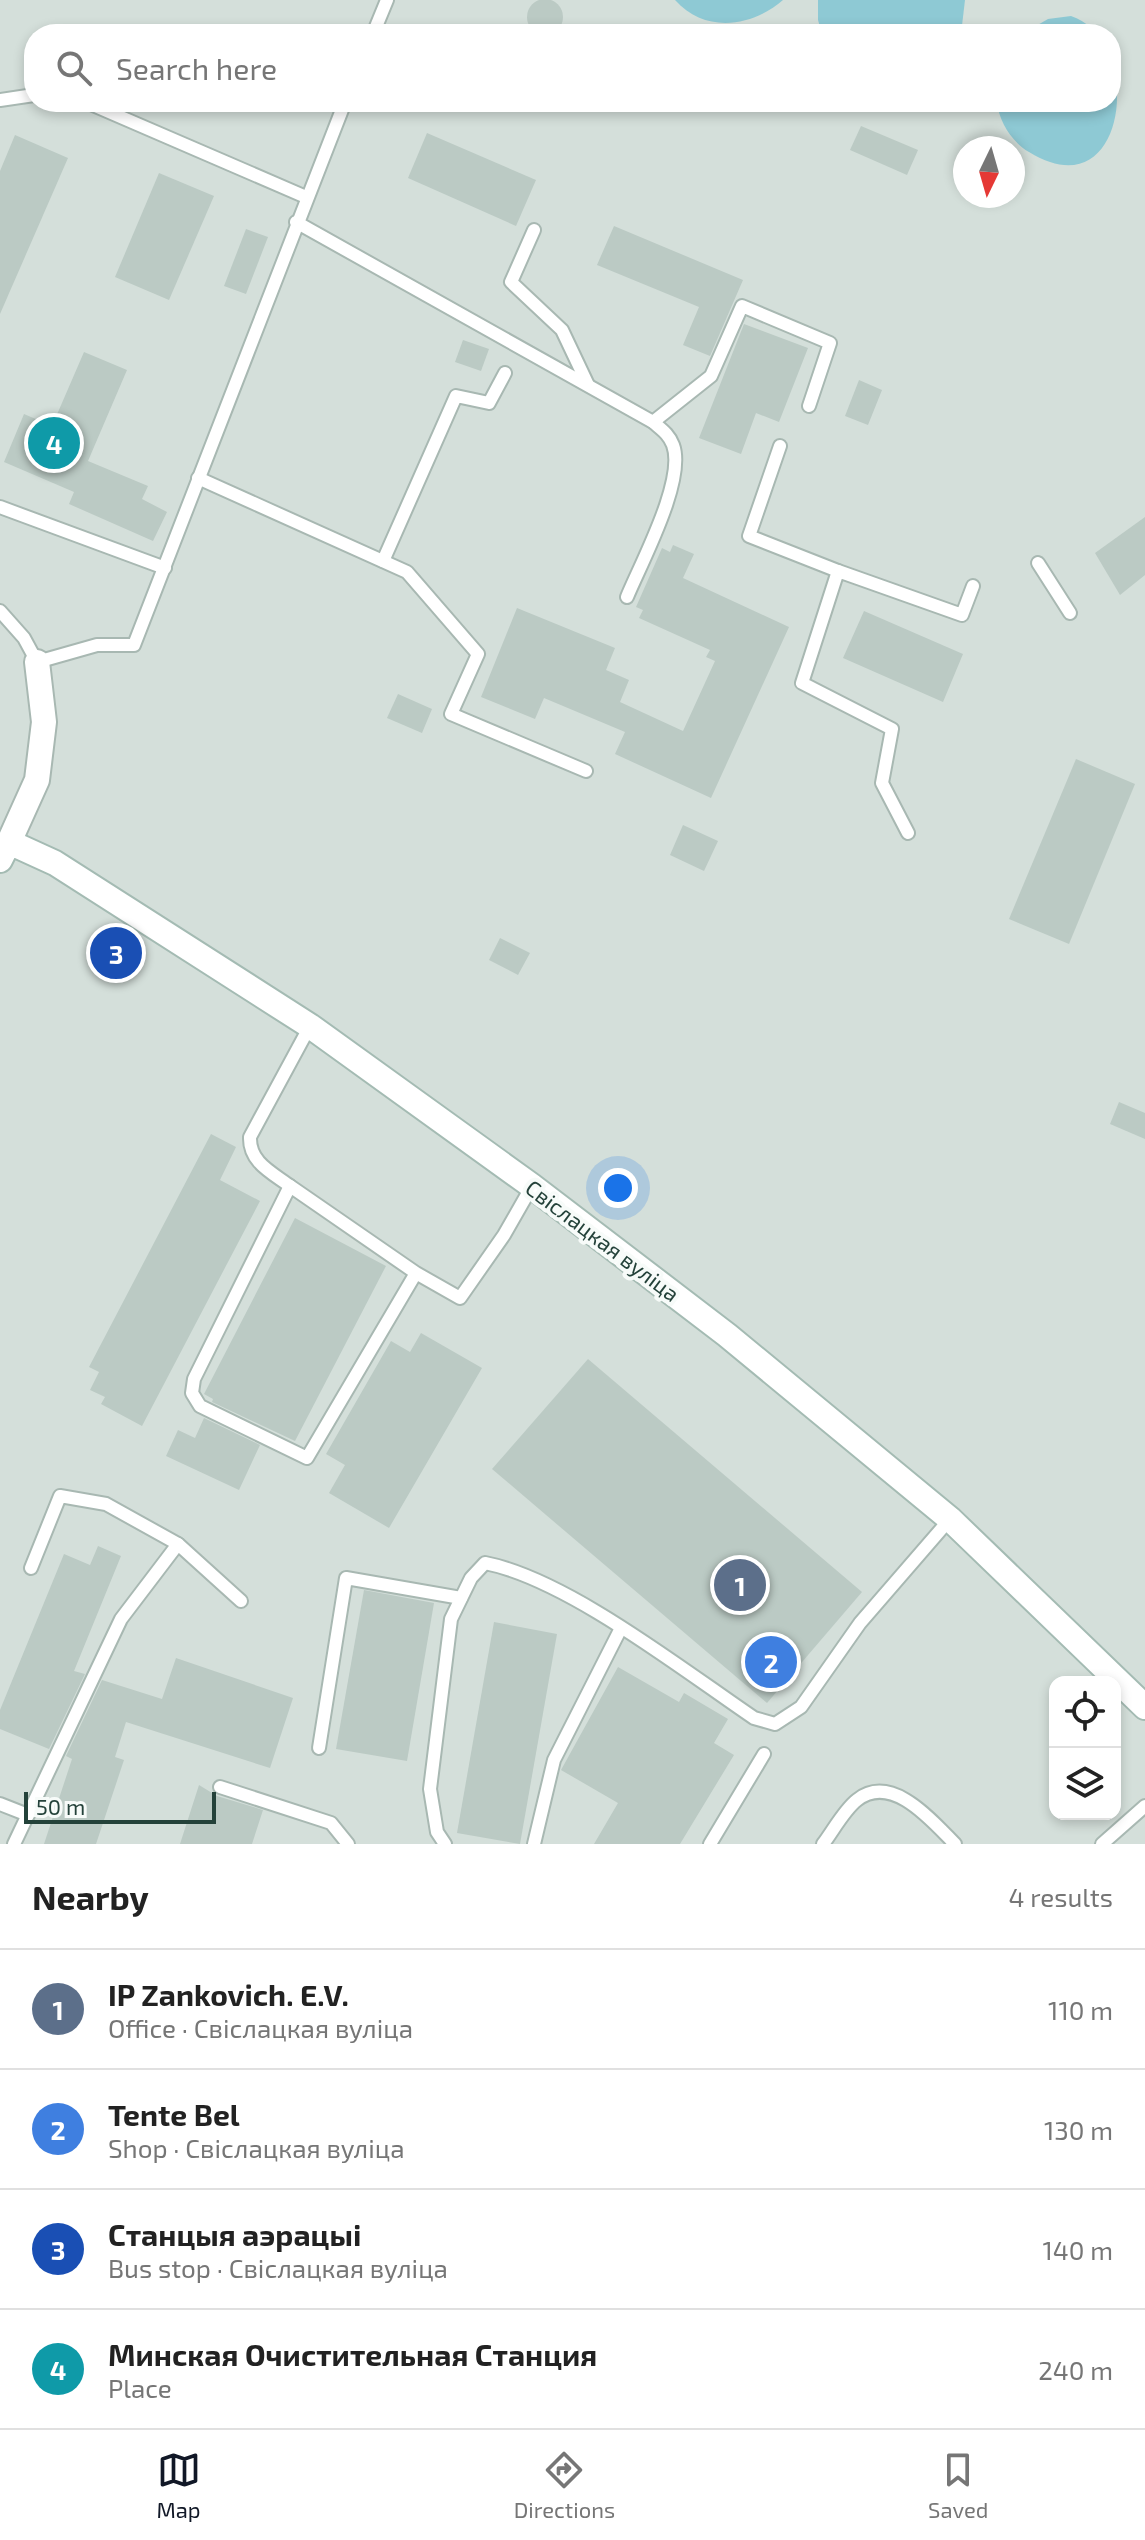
<!DOCTYPE html>
<meta charset="utf-8">
<style>
body{margin:0;font-family:"Exo 2",sans-serif;background:#f6f6f6;color:#222}
.controls{position:absolute;right:24px;bottom:24px;display:grid;overflow:hidden;border-radius:16px;box-shadow:0 4px 12px #0003}
.controls button{width:72px;height:72px;display:grid;place-items:center;padding:0;border:0;border-bottom:2px solid #e0e0e0;background:#fff;color:#222;font:40px sans-serif}
.compass{position:absolute;left:953px;top:136px;width:72px;height:72px;border-radius:50%;background:#fff;box-shadow:0 4px 12px #0003;rotate:185deg}
.scale{position:absolute;left:24px;bottom:20px;width:192px;box-sizing:border-box;padding-left:8px;border:4px solid #24423a;border-top:0;font-size:22px;line-height:28px;white-space:nowrap;color:#24423a;-webkit-text-stroke:6px #f7fbf9;paint-order:stroke}
.you{position:absolute;left:618px;top:1188px;width:28px;height:28px;margin:-20px;border:6px solid #fff;border-radius:50%;background:#1a73e8;box-shadow:0 0 0 12px #1a73e833}
.badge{display:grid;place-items:center;width:52px;height:52px;border-radius:50%;background:#111827;color:#fff;font-size:26px;font-weight:700}
.pin{position:absolute;translate:-50% -50%;border:4px solid #fff;box-shadow:0 2px 8px #0006}
.list{margin:0;padding:0;list-style:none}
h2{display:flex;justify-content:space-between;align-items:center;height:104px;margin:0;padding:0 32px;font-size:34px}
h2 small{font-size:26px;font-weight:400;color:#767676}
.list li{display:grid;grid-template-columns:52px 1fr auto;gap:24px;align-items:center;box-sizing:border-box;height:120px;padding:0 32px;border-top:2px solid #e0e0e0}
.list b{display:block;font-size:30px;white-space:nowrap}
.list p{margin:0;font-size:26px;white-space:nowrap;color:#767676}
.list em{font-size:26px;font-style:normal;color:#767676}
.icon{flex:none;width:44px;height:44px;fill:none;stroke:currentColor;stroke-width:2;stroke-linecap:round;stroke-linejoin:round}
.map{position:relative;flex:none;width:1145px;height:1844px;overflow:hidden}
.search{position:absolute;background:#fff;box-shadow:0 4px 12px #0003;left:24px;right:24px;top:24px;height:88px;display:flex;align-items:center;gap:20px;box-sizing:border-box;padding:0 28px;border-radius:32px;color:#767676;font-size:30px}
.sheet{height:584px;background:#fff}
nav{display:flex;justify-content:space-around;align-items:center;box-sizing:border-box;height:112px;border-top:2px solid #e0e0e0;background:#fff;font-size:22px;color:#767676}
nav a{display:grid;justify-items:center;gap:4px}
nav .on{color:#111827}
.map>svg:first-child{display:block}
.built{fill:#d4dfda;fill-rule:evenodd}
.water{fill:#8ec9d4}
.building{fill:#bbcac4}
.lines{fill:none;stroke-linecap:round;stroke-linejoin:round}
.lane-casing{stroke:#a8b8b2;stroke-width:16}
.street-casing{stroke:#a8b8b2;stroke-width:28}
.secondary-casing{stroke:#a4bbb3;stroke-width:28}
.lane{stroke:#fff;stroke-width:12}
.street{stroke:#fff;stroke-width:24}
.secondary{stroke:#fff;stroke-width:24}
.labels{text-anchor:middle;dominant-baseline:central;stroke-width:8;stroke-linejoin:round;paint-order:stroke}
.street-label{font-size:22px;fill:#24423a;stroke:#f7fbf9}
</style>
<div class="map">
<svg width="1145" height="1844" viewBox="0 0 1145 1844">
<rect width="100%" height="100%" fill="#e6efeb"/>
<path class="built" d="M0,0H1145V1844H0ZM34,34H1111V102H34ZM965,148H1013V196H965ZM1055,1682H1115V1814H1055Z"/>
<g class="water">
<path d="M675,0H783C752,27 705,34 675,0Z"/>
<path d="M818,0H965L961,34H822L818,20Z"/>
<path d="M1071,16C1145,40 1129,214 1029,152C1012,142 999,122 997,102H1111V34H1022L1048,19Z"/>
</g>
<g class="building">
<circle cx="545" cy="17" r="18"/>
<path d="M861,126L918,150L907,175L850,150Z"/>
<path d="M427,133L536,180L516,226L408,178Z"/>
<path d="M15,135L68,158L0,314V171Z"/>
<path d="M159,173L214,196L169,300L115,277Z"/>
<path d="M614,226L743,280L710,356L683,345L699,307L597,265Z"/>
<path d="M246,229L268,237L246,294L224,286Z"/>
<path d="M744,324L808,348L779,422L756,413L741,454L699,438Z"/>
<path d="M463,340L489,349L481,371L455,362Z"/>
<path d="M84,352L127,370L88,461L148,486L142,499L167,512L153,541L69,504L74,492L4,462L24,414L52,426Z"/>
<path d="M859,380L882,390L868,425L845,416Z"/>
<path d="M1145,517V575L1120,595L1095,553Z"/>
<path d="M673,545L694,554L683,578L789,627L711,798L615,754L625,732L544,698L535,719L481,697L517,608L615,648L606,670L629,680L620,702L683,731L715,661L706,657L710,650L639,618L643,610L636,607L662,548L670,552Z"/>
<path d="M864,611L963,654L943,702L843,658Z"/>
<path d="M398,694L432,709L422,733L387,718Z"/>
<path d="M1076,759L1135,784L1069,944L1009,919Z"/>
<path d="M683,825L718,841L704,871L670,855Z"/>
<path d="M500,938L530,953L518,975L489,960Z"/>
<path d="M1119,1102L1145,1113V1139L1110,1124Z"/>
<path d="M211,1134L236,1147L220,1180L260,1201L142,1426L101,1404L105,1397L90,1390L99,1372L89,1367Z"/>
<path d="M295,1218L386,1266L295,1441L212,1402L213,1399L204,1394Z"/>
<path d="M421,1333L482,1368L389,1528L329,1493L345,1465L326,1454L391,1341L410,1352Z"/>
<path d="M588,1359L862,1592L767,1703L492,1469Z"/>
<path d="M204,1418L260,1445L239,1490L166,1456L178,1430L195,1438Z"/>
<path d="M98,1546L121,1556L74,1671L85,1674L49,1749L0,1729V1710L64,1554L90,1565Z"/>
<path d="M364,1590L434,1603L407,1761L336,1749Z"/>
<path d="M494,1622L557,1634L520,1844L457,1833Z"/>
<path d="M176,1658L293,1698L270,1768L126,1722L115,1757L124,1760L96,1844H44L72,1759L66,1756L102,1680L162,1699Z"/>
<path d="M618,1667L679,1702L684,1693L728,1719L714,1743L734,1755L680,1844H594L618,1803L561,1770Z"/>
<path d="M199,1785L217,1796L263,1810L252,1844H180Z"/>
</g>
<g class="lines">
<defs>
<g id="lane">
<path d="M373,34L387,0"/>
<path d="M0,100L34,95"/>
<path d="M86,102L306,197"/>
<path d="M296,222L653,422C661,429 669,434 673,445C686,480 641,563 627,597"/>
<path d="M534,230L511,282L562,330L588,385"/>
<path d="M653,422L711,376L742,306L830,343L809,406"/>
<path d="M780,446L749,536L838,571"/>
<path d="M198,478L407,572L478,654L451,714L586,771"/>
<path d="M0,507L165,568"/>
<path d="M383,561L456,396L489,403L505,373"/>
<path d="M1038,563L1070,613"/>
<path d="M0,611L24,638L37,662L97,645H134L345,102"/>
<path d="M908,833L882,783L892,729L802,683L838,571L962,615L973,586"/>
<path d="M290,1186C271,1172 249,1162 250,1137L310,1026"/>
<path d="M416,1273L290,1186L194,1379L192,1393L200,1406L307,1458L416,1273L460,1298L504,1235L532,1186"/>
<path d="M31,1568L60,1496L106,1504L178,1544"/>
<path d="M319,1748L346,1578L461,1598"/>
<path d="M220,1787L331,1823L348,1844"/>
<path d="M0,1804L28,1815"/>
<path d="M14,1844L121,1619L178,1544L241,1601"/>
<path d="M445,1844L437,1832L430,1789L451,1619L471,1578L485,1563C567,1579 683,1670 754,1718L775,1724L801,1707L860,1623L950,1519"/>
<path d="M534,1844L554,1760L621,1628"/>
<path d="M710,1844L764,1754"/>
<path d="M823,1844C833,1831 844,1810 857,1800C892,1772 933,1822 955,1844"/>
<path d="M1102,1844L1145,1806"/>
</g>
<path id="street" d="M9,842L37,780L44,722L37,662"/>
<path id="secondary" d="M0,860L9,842L55,863L310,1026L532,1186L727,1335L950,1519L1145,1707"/>
</defs>
<use href="#lane" class="lane-casing"/>
<use href="#street" class="street-casing"/>
<use href="#secondary" class="secondary-casing"/>
<use href="#lane" class="lane"/>
<use href="#street" class="street"/>
<use href="#secondary" class="secondary"/>
</g>
<g class="labels">
<g class="street-label">
<text transform="translate(603 1240) rotate(37)">Свіслацкая вуліца</text>
</g>
</g>
</svg>
<div class="controls">
<button><svg class="icon" aria-label="locate" viewBox="0 0 24 24"><circle cx="12" cy="12" r="6"/><path d="M12 2v4M12 18v4M2 12h4M18 12h4"/></svg></button>
<button><svg class="icon" aria-label="layers" viewBox="0 0 24 24"><path d="M12 4l9 5-9 5-9-5zM3 14l9 5 9-5"/></svg></button>
</div>
<svg class="compass" viewBox="-18 -18 36 36"><path d="M0-13l5 13h-10z" fill="#e53935"/><path d="M0 13l5-13h-10z" fill="#767676"/></svg>
<div class="scale">50 m</div>
<div class="you"></div>
<div class="pin badge" style="left:740px;top:1585px;background:#5c6f8a">1</div>
<div class="pin badge" style="left:771px;top:1662px;background:#3f7fe0">2</div>
<div class="pin badge" style="left:116px;top:953px;background:#1a4fb4">3</div>
<div class="pin badge" style="left:54px;top:443px;background:#0f9aa8">4</div>
<div class="search"><svg class="icon" aria-label="search" viewBox="0 0 24 24"><circle cx="10" cy="10" r="6"/><path d="M15 15l6 6"/></svg>Search here</div>
</div>
<section class="sheet">
<h2>Nearby<small>4 results</small></h2>
<ul class="list">
<li><span class="badge" style="background:#5c6f8a">1</span><div><b>IP Zankovich. E.V.</b><p>Office · Свіслацкая вуліца</p></div><em>110 m</em></li>
<li><span class="badge" style="background:#3f7fe0">2</span><div><b>Tente Bel</b><p>Shop · Свіслацкая вуліца</p></div><em>130 m</em></li>
<li><span class="badge" style="background:#1a4fb4">3</span><div><b>Станцыя аэрацыі</b><p>Bus stop · Свіслацкая вуліца</p></div><em>140 m</em></li>
<li><span class="badge" style="background:#0f9aa8">4</span><div><b>Минская Очистительная Станция</b><p>Place</p></div><em>240 m</em></li>
</ul>
</section>
<nav>
<a class="on"><svg class="icon" aria-label="map" viewBox="0 0 24 24"><path d="M3 6l6-2 6 2 6-2v14l-6 2-6-2-6 2zM9 4v14M15 6v14"/></svg>Map</a>
<a><svg class="icon" aria-label="directions" viewBox="0 0 24 24"><path d="M12 3l9 9-9 9-9-9zM9 14v-3h6M13 9l2 2-2 2"/></svg>Directions</a>
<a><svg class="icon" aria-label="saved" viewBox="0 0 24 24"><path d="M7 4h10v16l-5-4-5 4z"/></svg>Saved</a>
</nav>
